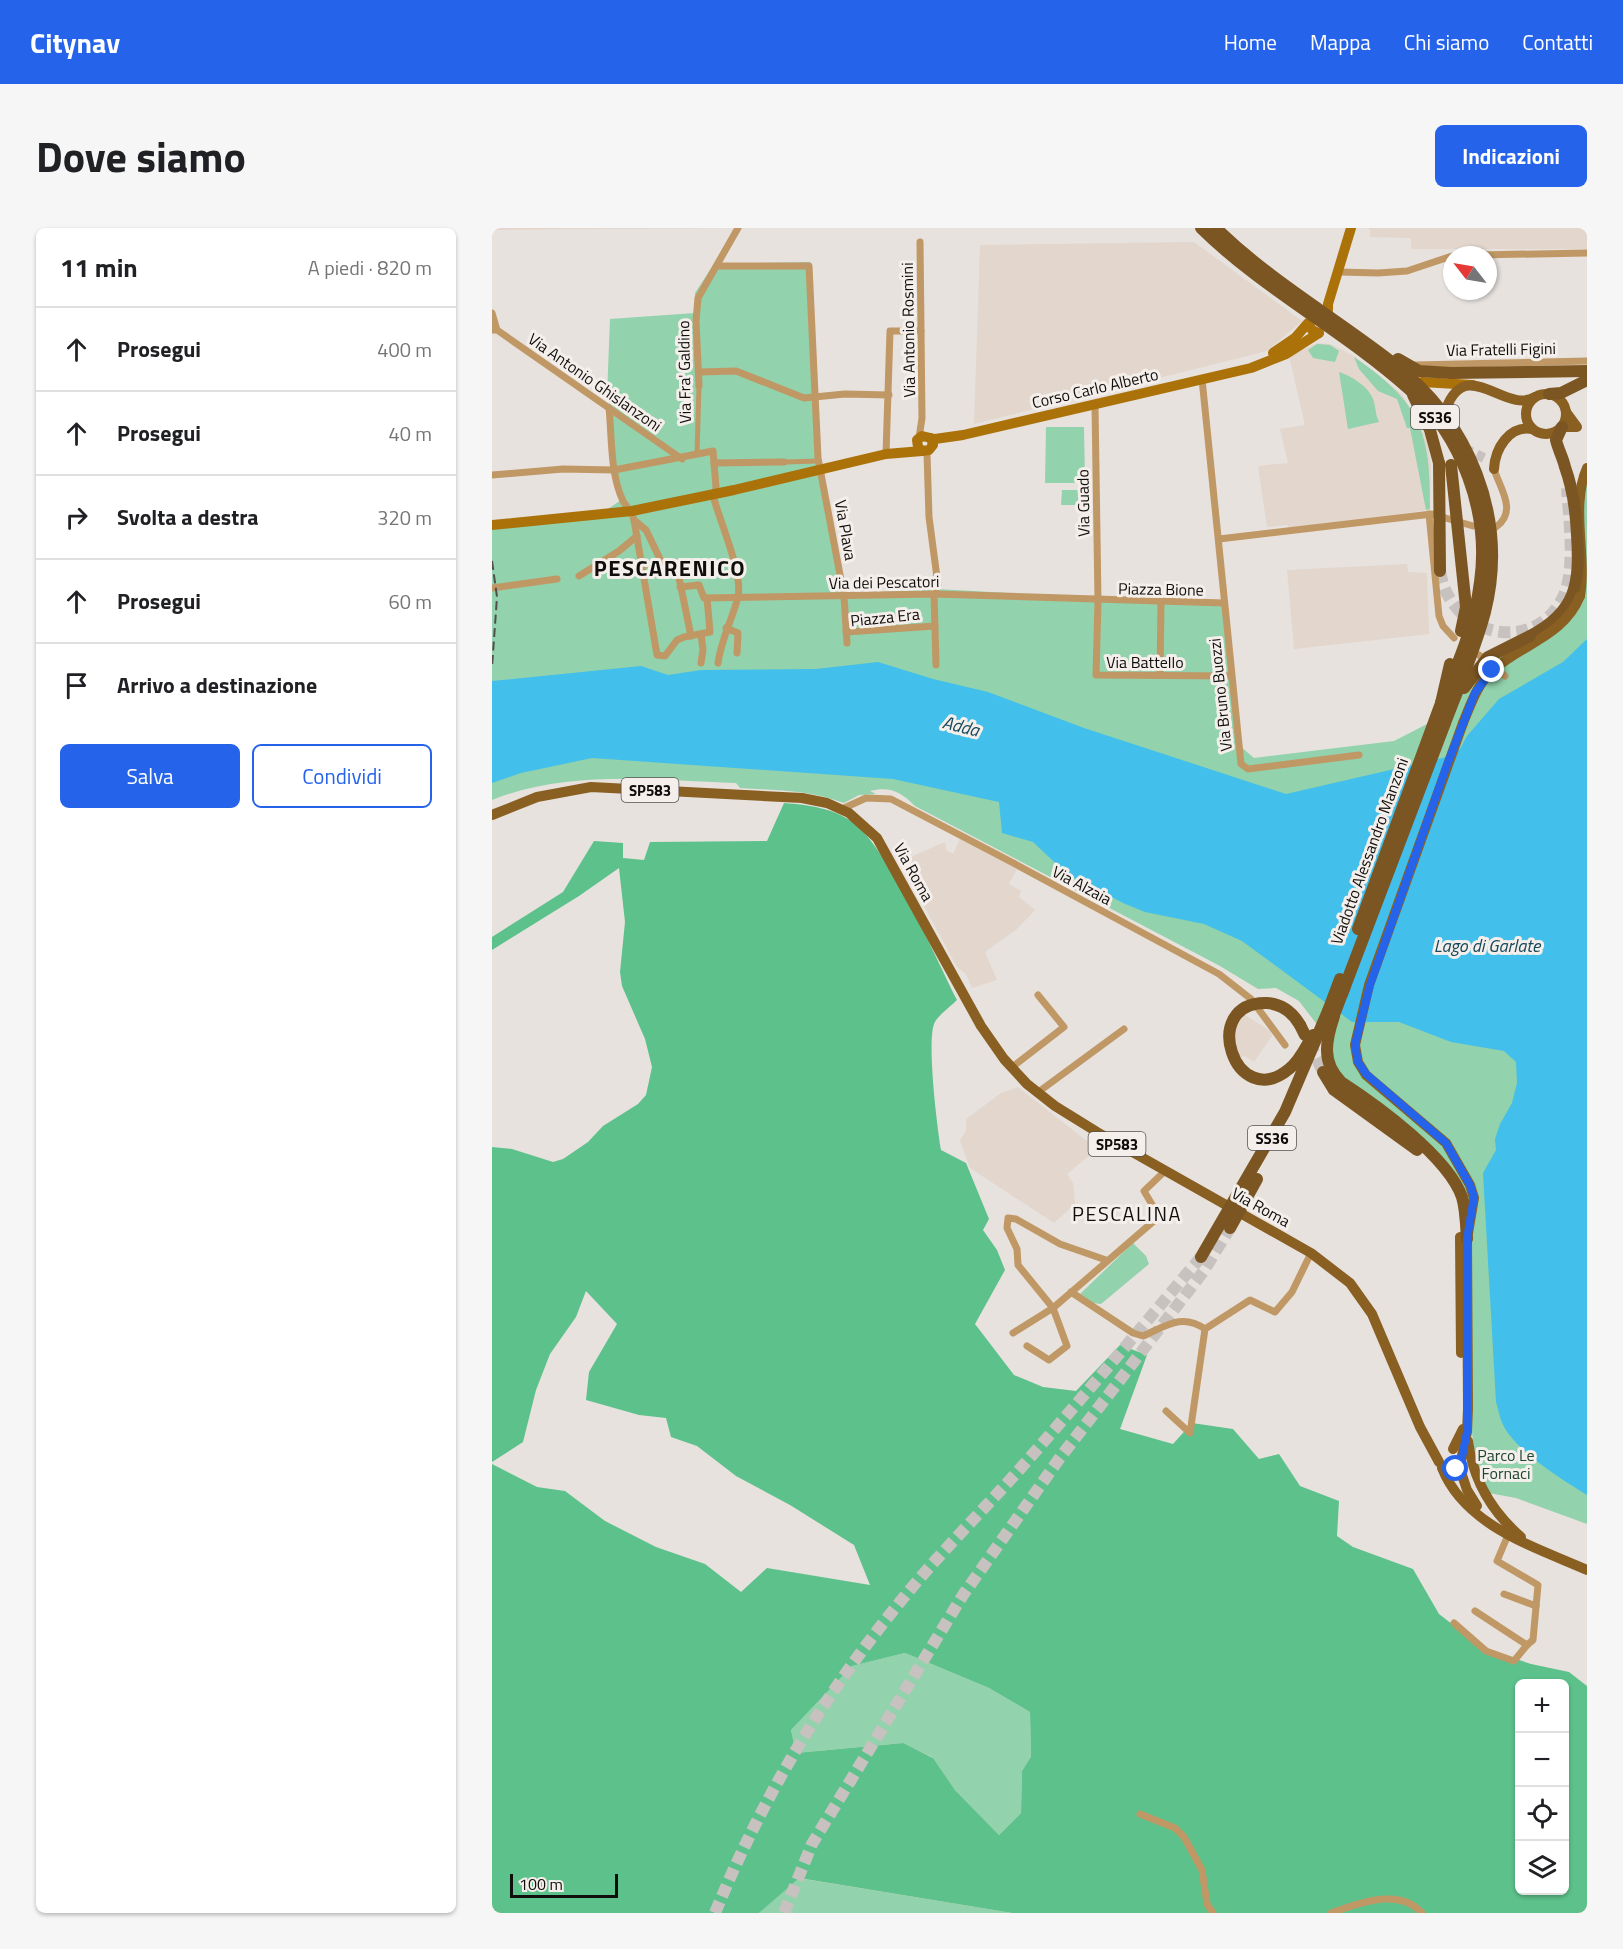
<!DOCTYPE html>
<html lang="it">
<meta charset="utf-8">
<style>
body{margin:0;font-family:"Titillium Web",sans-serif;background:#f6f6f6;color:#202124}
.controls{position:absolute;right:18px;bottom:18px;display:grid;overflow:hidden;border-radius:9px;box-shadow:0 2px 4px #0004}
.controls button{width:54px;height:54px;display:grid;place-items:center;padding:0;border:0;border-bottom:2px solid #e0e0e0;background:#fff;color:#202124;font:30px sans-serif}
.compass{position:absolute;left:951px;top:18px;width:54px;height:54px;border-radius:50%;background:#fff;box-shadow:0 2px 4px #0004;rotate:301deg}
.scale{position:absolute;left:18px;bottom:15px;width:108px;box-sizing:border-box;padding-left:6px;border:3px solid #100e0d;border-top:0;font-size:16px;line-height:21px;white-space:nowrap;color:#100e0d;-webkit-text-stroke:4px #f5efeb;paint-order:stroke}
.stop{position:absolute;width:18px;height:18px;margin:-14px;border:4px solid #2563eb;border-radius:50%;background:#fff}
.stop.end{background:#2563eb;border-color:#fff;box-shadow:0 2px 6px #0008}
.list{margin:0;padding:0;list-style:none}
h2{display:flex;justify-content:space-between;align-items:center;height:78px;margin:0;padding:0 24px;font-size:26px}
h2 small{font-size:20px;font-weight:400;color:#757577}
.list li{display:grid;grid-template-columns:39px 1fr auto;gap:18px;align-items:center;box-sizing:border-box;height:84px;padding:0 24px;border-top:2px solid #e0e0e0}
.list b{display:block;font-size:22px;white-space:nowrap}
.list em{font-size:20px;font-style:normal;color:#757577}
.actions{display:flex;gap:12px;padding:18px 24px}
.actions a{flex:1;padding:14px 0;border:2px solid #2563eb;border-radius:9px;text-align:center;font-size:21px;color:#2563eb}
.actions .main{background:#2563eb;color:#fff}
.icon{flex:none;width:33px;height:33px;fill:none;stroke:currentColor;stroke-width:2;stroke-linecap:round;stroke-linejoin:round}
.map{position:relative;flex:none;width:1095px;height:1685px;overflow:hidden;border-radius:9px}
header{display:flex;align-items:center;gap:36px;box-sizing:border-box;height:84px;padding:0 30px;background:#2563eb;color:#fff}
header strong{font-size:28px}
nav{display:flex;gap:33px;margin-inline-start:auto;font-size:21px}
.intro{display:flex;align-items:center;justify-content:space-between;box-sizing:border-box;height:144px;padding:0 36px}
h1{margin:0;font-size:42px}
.button{padding:15px 27px;border-radius:9px;background:#2563eb;color:#fff;font-size:21px;font-weight:700}
main{display:flex;gap:36px;padding:0 36px}
aside{flex:1;background:#fff;border-radius:9px;box-shadow:0 2px 4px #0004}
.map>svg:first-child{display:block}
.built{fill:#e2d6cd}
.green{fill:#92d2ac}
.forest{fill:#5dc18b;fill-rule:evenodd}
.water{fill:#42bfea}
.lines{fill:none;stroke-linecap:round;stroke-linejoin:round}
.primary-tunnel{stroke:#c7c2bf;stroke-width:10;stroke-dasharray:10 5;stroke-linecap:butt}
.trunk-tunnel{stroke:#c7c2bf;stroke-width:12;stroke-dasharray:12 6;stroke-linecap:butt}
.pedestrian{stroke:#c09865;stroke-width:5}
.minor{stroke:#c09865;stroke-width:7}
.secondary{stroke:#ac720a;stroke-width:10}
.primary{stroke:#895f22;stroke-width:10}
.trunk{stroke:#7c5622;stroke-width:12}
.rail{stroke:#514e4c;stroke-width:2;stroke-dasharray:9 4.5;stroke-linecap:butt}
.primary-bridge{stroke:#895f22;stroke-width:10}
.trunk-bridge{stroke:#7c5622;stroke-width:12}
.route{stroke:#2563eb;stroke-width:8}
.labels{text-anchor:middle;dominant-baseline:central;stroke-width:6;stroke-linejoin:round;paint-order:stroke}
.shield{fill:#f5efeb;stroke:#555250;stroke-width:1.5}
.shield-label{font-size:15px;font-weight:bold;fill:#100e0d}
.street-label{font-size:16px;fill:#100e0d;stroke:#f5efeb}
.park-label{font-size:16px;fill:#1d4730;stroke:#f5efeb}
.water-label{font-size:18px;font-style:italic;fill:#16495c;stroke:#f5efeb}
.quarter-label{font-size:20px;letter-spacing:1.5px;fill:#100e0d;stroke:#f5efeb}
.district-label{font-size:22px;font-weight:bold;letter-spacing:1.5px;fill:#100e0d;stroke:#f5efeb}
</style>
<header>
<strong>Citynav</strong>
<nav><a>Home</a><a>Mappa</a><a>Chi siamo</a><a>Contatti</a></nav>
</header>
<div class="intro"><h1>Dove siamo</h1><a class="button">Indicazioni</a></div>
<main>
<aside>
<h2>11 min<small>A piedi · 820 m</small></h2>
<ul class="list">
<li><svg class="icon" aria-label="ahead" viewBox="0 0 24 24"><path d="M12 20V5M6 11l6-6 6 6"/></svg><div><b>Prosegui</b></div><em>400 m</em></li>
<li><svg class="icon" aria-label="ahead" viewBox="0 0 24 24"><path d="M12 20V5M6 11l6-6 6 6"/></svg><div><b>Prosegui</b></div><em>40 m</em></li>
<li><svg class="icon" aria-label="right" viewBox="0 0 24 24"><path d="M7 20v-9h11M14 6l5 5-5 5"/></svg><div><b>Svolta a destra</b></div><em>320 m</em></li>
<li><svg class="icon" aria-label="ahead" viewBox="0 0 24 24"><path d="M12 20V5M6 11l6-6 6 6"/></svg><div><b>Prosegui</b></div><em>60 m</em></li>
<li><svg class="icon" aria-label="arrive" viewBox="0 0 24 24"><path d="M6 21V4h12l-3 4 3 4H6"/></svg><div><b>Arrivo a destinazione</b></div></li>
</ul>
<div class="actions"><a class="main">Salva</a><a>Condividi</a></div>
</aside>
<div class="map">
<svg width="1095" height="1685" viewBox="0 0 1095 1685">
<rect width="100%" height="100%" fill="#e7e2de"/>
<g class="built">
<path d="M0,0H242L0,2Z"/>
<path d="M872,0H1095V21H919V10L878,9V1Z"/>
<path d="M702,14L810,93L775,123L482,196L488,17Z"/>
<path d="M825,115L838,116L862,128L910,166L935,211L939,238L938,282L797,300L796,297L775,299L766,238L796,235L788,201L813,197L797,128Z"/>
<path d="M915,336L916,344L935,345L937,406L802,421L795,342Z"/>
<path d="M468,611L526,639L517,656L529,663L527,669L543,682L525,701L493,724L505,752L480,760L474,746L465,739L426,667L427,657L419,651L416,643L419,639L416,631L423,627L453,614L454,622L461,626Z"/>
<path d="M745,782L778,803L780,808L762,834L753,828L740,833Z"/>
<path d="M526,859L605,921L575,946L581,955L583,976L562,995L478,940L468,913L474,902V891L509,865Z"/>
</g>
<g class="green">
<path d="M318,34L330,256L353,366L444,361L731,377L748,518L762,530L902,513L939,494L978,443L1058,393L1080,367L1089,271L1095,239V1296L1024,1270L997,1265L985,1244L979,1197L975,1078L964,948L849,848L840,834L836,811L807,773L784,760L766,761L728,738L423,578C409,564 398,558 378,563L384,566L367,567L352,575C319,562 283,562 248,560L244,555C163,552 77,541 0,572V299L110,285L132,270L121,242L120,186L115,168L118,91L203,85V65L222,36Z"/>
<path d="M825,116L838,117L847,123L843,134L821,130L816,122Z"/>
<path d="M862,129C928,174 939,203 938,281L934,282L918,200H915L905,171L886,163L867,141Z"/>
<path d="M847,144C859,148 876,158 881,171C884,179 883,186 887,194L856,201Z"/>
<path d="M554,199H592L593,255H553Z"/>
<path d="M570,262H594L593,277H569Z"/>
<path d="M641,1015L654,1028L657,1036L609,1076L601,1075L588,1066Z"/>
<path d="M413,1425L497,1460L538,1484L539,1530L530,1543L529,1585L507,1607L463,1562L440,1529L410,1515L304,1525L299,1502L360,1438Z"/>
<path d="M306,1650L520,1685H267Z"/>
</g>
<path class="forest" d="M292,575C317,577 341,580 362,595C396,621 444,730 465,772C458,779 445,788 442,796C435,816 445,898 449,922L474,935L497,991L491,1002L505,1022L513,1042L483,1096L522,1147L551,1159L584,1163L628,1117L655,1127L628,1201L681,1216L700,1195L741,1201L767,1231L787,1226L808,1258L847,1273L845,1308L861,1319L921,1341L947,1386L991,1420L1039,1436L1077,1444L1095,1458V1685H520L307,1650L267,1685H0V1236L45,1259L73,1263L113,1293L164,1319L213,1336L249,1364L275,1340L378,1357L362,1317L298,1277L244,1248L205,1218L179,1209L174,1190L147,1187L94,1172L97,1144L125,1096L94,1063L84,1089L58,1126L44,1162L31,1214L0,1234V919L20,921L61,934L71,931L96,914L111,898L146,876L154,867L160,839L153,811L130,758L128,744L133,694L127,640L87,668L0,722V709L71,664L102,613L131,615V630L152,632L158,614L275,613ZM413,1425L497,1460L538,1484L539,1529L530,1543L529,1585L507,1607L463,1562L441,1530L411,1515L304,1525L299,1502L360,1438ZM1028,1456H1072V1662H1028Z"/>
<path class="water" d="M1095,411V1267C1070,1251 1019,1221 1009,1192C1007,1186 1006,1180 1004,1174L991,945L1004,922L1003,911L1008,896L1020,875L1025,855L1024,834L1012,823L959,814L907,794H860L750,713L712,696L653,684L631,675L575,646L541,614L510,605L507,574L401,551L100,530L29,545L0,555V453L149,438L176,447L209,442L324,441L386,434L441,451L496,464L592,500L794,566L959,528L968,521L975,508L1007,471L1071,434Z"/>
<g class="lines">
<path class="primary-tunnel" d="M971,220L992,230"/>
<g class="trunk-tunnel">
<path d="M948,343C958,409 1043,428 1071,369C1084,343 1077,290 1075,260"/>
<path d="M817,814L831,844"/>
<path d="M223,1685C273,1563 337,1458 422,1357C455,1318 492,1281 526,1243C588,1173 648,1101 709,1029"/>
<path d="M292,1685L320,1616L471,1367L567,1231L711,1044L738,1000"/>
</g>
<g class="pedestrian">
<path d="M205,226L207,158"/>
<path d="M292,234L327,233"/>
</g>
<g class="minor">
<path d="M984,27L1095,25"/>
<path d="M225,38H317L326,230L352,368L355,415"/>
<path d="M848,44L886,45L915,43L960,28"/>
<path d="M0,85L5,102"/>
<path d="M0,102H5L190,231"/>
<path d="M923,137L1095,133"/>
<path d="M207,144L244,143L312,170L353,166L397,167"/>
<path d="M710,151L749,536L756,541L867,527"/>
<path d="M207,158L204,93L206,70L246,0"/>
<path d="M603,177L606,373L604,447L739,448"/>
<path d="M117,180C120,209 118,246 131,273C135,280 140,283 142,292L165,427L173,428L185,412L192,409L218,404L215,370"/>
<path d="M427,210L430,190L428,14"/>
<path d="M430,223L435,226L437,289L446,357L442,366L444,437"/>
<path d="M394,226L398,103H429"/>
<path d="M222,235L292,234"/>
<path d="M1002,241C1008,261 1026,283 1004,299"/>
<path d="M0,247L71,241L122,242L221,223L224,259L222,271C229,296 251,346 246,369C240,392 229,412 226,435"/>
<path d="M937,286L947,388L951,398L962,410"/>
<path d="M142,292L154,302L170,335"/>
<path d="M727,311L940,286L981,298"/>
<path d="M150,336L184,335L199,408"/>
<path d="M87,348L127,323L145,308"/>
<path d="M188,359L207,357L212,370L442,366L732,375"/>
<path d="M0,360L65,351"/>
<path d="M234,400L246,405L245,425"/>
<path d="M354,404L443,398"/>
<path d="M987,427L1013,448"/>
<path d="M209,435L211,422L209,406"/>
<path d="M668,446L669,375"/>
<path d="M350,581L374,570L399,571L525,637L727,746L759,771L793,817"/>
<path d="M519,840L572,799L546,767"/>
<path d="M545,865L632,801"/>
<path d="M614,1032L568,1016L524,991L516,990L515,1000L525,1021L526,1037L561,1080L663,992L665,985L652,963L673,943"/>
<path d="M579,1064L641,1105L651,1108C674,1098 690,1085 713,1101"/>
<path d="M521,1105L561,1080L575,1118L557,1132L535,1118"/>
<path d="M674,1183L698,1205L713,1101L758,1072L783,1084L800,1064L819,1025"/>
<path d="M1012,1366L1044,1378"/>
<path d="M983,1383L1035,1417L1041,1412L1046,1357L1005,1333L1016,1307"/>
<path d="M962,1395L994,1423L1022,1433L1035,1417"/>
<path d="M648,1586L683,1600L692,1609L710,1642L715,1676L721,1685"/>
<path d="M839,1685C867,1675 908,1659 930,1685"/>
</g>
<g class="secondary">
<path d="M836,82V76L859,0"/>
<path d="M781,125L803,110L816,95L820,102L827,105"/>
<path d="M930,154L981,157"/>
<path d="M439,210L441,217L437,222L430,223L426,219L425,212L430,208L443,211L471,207L759,140L794,126L827,105"/>
<path d="M0,297L140,283L242,262L394,226L430,223"/>
</g>
<g class="primary">
<circle cx="1054" cy="186" r="20"/>
<path d="M954,181C974,126 1014,187 1043,169"/>
<path d="M1070,199H1085L1074,184"/>
<path d="M1002,241C1003,221 1017,197 1040,201"/>
<path d="M1088,368C1095,327 1078,278 1095,240"/>
<path d="M0,587L45,569L99,559L310,570L335,575L357,585L385,610L489,798L512,831L535,856L563,878L605,904L819,1025L858,1055L880,1086L928,1199L947,1234"/>
<path d="M968,1009L969,1125"/>
<path d="M976,1213C981,1252 999,1283 1029,1309"/>
<path d="M961,1221L971,1201"/>
<path d="M969,1232L975,1204L976,1180L975,1011L982,970L978,957L954,915L874,847L866,834L863,817L877,757L971,495"/>
<path d="M967,1238L975,1262L985,1278"/>
<path d="M950,1240C973,1298 1043,1319 1095,1342"/>
</g>
<g class="trunk">
<path d="M959,145L1095,143"/>
<path d="M1057,166L1069,165L1095,152"/>
<path d="M921,167L938,202L947,235"/>
<path d="M1038,408C1085,384 1088,355 1085,307C1084,283 1081,261 1073,239C1071,230 1066,221 1064,212L1070,199"/>
<path d="M866,701L949,475L958,436"/>
<path d="M850,766L953,495"/>
<path d="M836,783L848,751"/>
<path d="M842,788C834,812 829,834 849,854C886,878 956,929 970,969C974,982 974,998 975,1011"/>
<path d="M808,797L813,807"/>
<path d="M831,844L842,862L925,922"/>
</g>
<path class="rail" d="M0,333L5,369L0,439"/>
<path class="primary-bridge" d="M971,495C979,476 985,456 1001,442C1030,416 1072,408 1088,368"/>
<g class="trunk-bridge">
<path d="M709,0C772,62 851,102 917,161C970,208 998,284 988,354C983,396 966,436 949,475"/>
<path d="M724,0C777,52 842,89 901,135C977,193 1017,289 993,384C983,422 967,458 953,495"/>
<path d="M906,131L927,143L959,145"/>
<path d="M947,235L948,343"/>
<path d="M959,237L974,379L969,403"/>
<path d="M972,460L996,429L1038,408"/>
<path d="M839,795L853,758"/>
<path d="M808,797C801,785 790,776 775,775C706,773 743,886 797,841C808,833 814,818 821,807"/>
<path d="M738,1000L765,951"/>
<path d="M709,1029L793,884L836,783"/>
</g>
</g>
<g class="lines">
<path class="route" d="M964,1241L969,1234L975,1204V1011L982,969L978,957L954,915L874,846L866,834L863,817L878,757L955,537L983,465L1000,442"/>
</g>
<g class="labels">
<g class="shield">
<rect x="919" y="177" width="48" height="24" rx="4.5"/>
<rect x="129.5" y="550" width="57" height="24" rx="4.5"/>
<rect x="756" y="898" width="48" height="24" rx="4.5"/>
<rect x="596.5" y="904" width="57" height="24" rx="4.5"/>
</g>
<g class="shield-label">
<text x="943" y="189">SS36</text>
<text x="158" y="562">SP583</text>
<text x="780" y="910">SS36</text>
<text x="625" y="916">SP583</text>
</g>
<g class="street-label">
<text transform="translate(416 102) rotate(-91)">Via Antonio Rosmini</text>
<text transform="translate(1009 121) rotate(-1)">Via Fratelli Figini</text>
<text transform="translate(192 144) rotate(-91)">Via Fra' Galdino</text>
<text transform="translate(103 154) rotate(35)">Via Antonio Ghislanzoni</text>
<text transform="translate(603 160) rotate(-13)">Corso Carlo Alberto</text>
<text transform="translate(591 275) rotate(-91)">Via Guado</text>
<text transform="translate(354 302) rotate(80)">Via Plava</text>
<text transform="translate(392 354) rotate(-1)">Via dei Pescatori</text>
<text transform="translate(669 361) rotate(1)">Piazza Bione</text>
<text transform="translate(393 389) rotate(-6)">Piazza Era</text>
<text x="653" y="434">Via Battello</text>
<text transform="translate(728 467) rotate(-96)">Via Bruno Buozzi</text>
<text transform="translate(877 623) rotate(-70)">Viadotto Alessandro Manzoni</text>
<text transform="translate(422 644) rotate(61)">Via Roma</text>
<text transform="translate(590 657) rotate(28)">Via Alzaia</text>
<text transform="translate(769 979) rotate(29)">Via Roma</text>
</g>
<g class="park-label">
<text x="1014" y="1227">Parco Le<tspan x="1014" dy="18">Fornaci</tspan></text>
</g>
<g class="water-label">
<text transform="translate(469 498) rotate(14)">Adda</text>
<text x="995" y="717">Lago di Garlate</text>
</g>
<g class="quarter-label">
<text x="635" y="985">PESCALINA</text>
</g>
<g class="district-label">
<text x="178" y="340">PESCARENICO</text>
</g>
</g>
</svg>
<div class="controls">
<button>+</button>
<button>−</button>
<button><svg class="icon" aria-label="locate" viewBox="0 0 24 24"><circle cx="12" cy="12" r="6"/><path d="M12 2v4M12 18v4M2 12h4M18 12h4"/></svg></button>
<button><svg class="icon" aria-label="layers" viewBox="0 0 24 24"><path d="M12 4l9 5-9 5-9-5zM3 14l9 5 9-5"/></svg></button>
</div>
<svg class="compass" viewBox="-18 -18 36 36"><path d="M0-13l5 13h-10z" fill="#e53935"/><path d="M0 13l5-13h-10z" fill="#757577"/></svg>
<div class="scale">100 m</div>
<div class="stop" style="left:964px;top:1241px"></div>
<div class="stop end" style="left:1000px;top:442px"></div>
</div>
</main>
